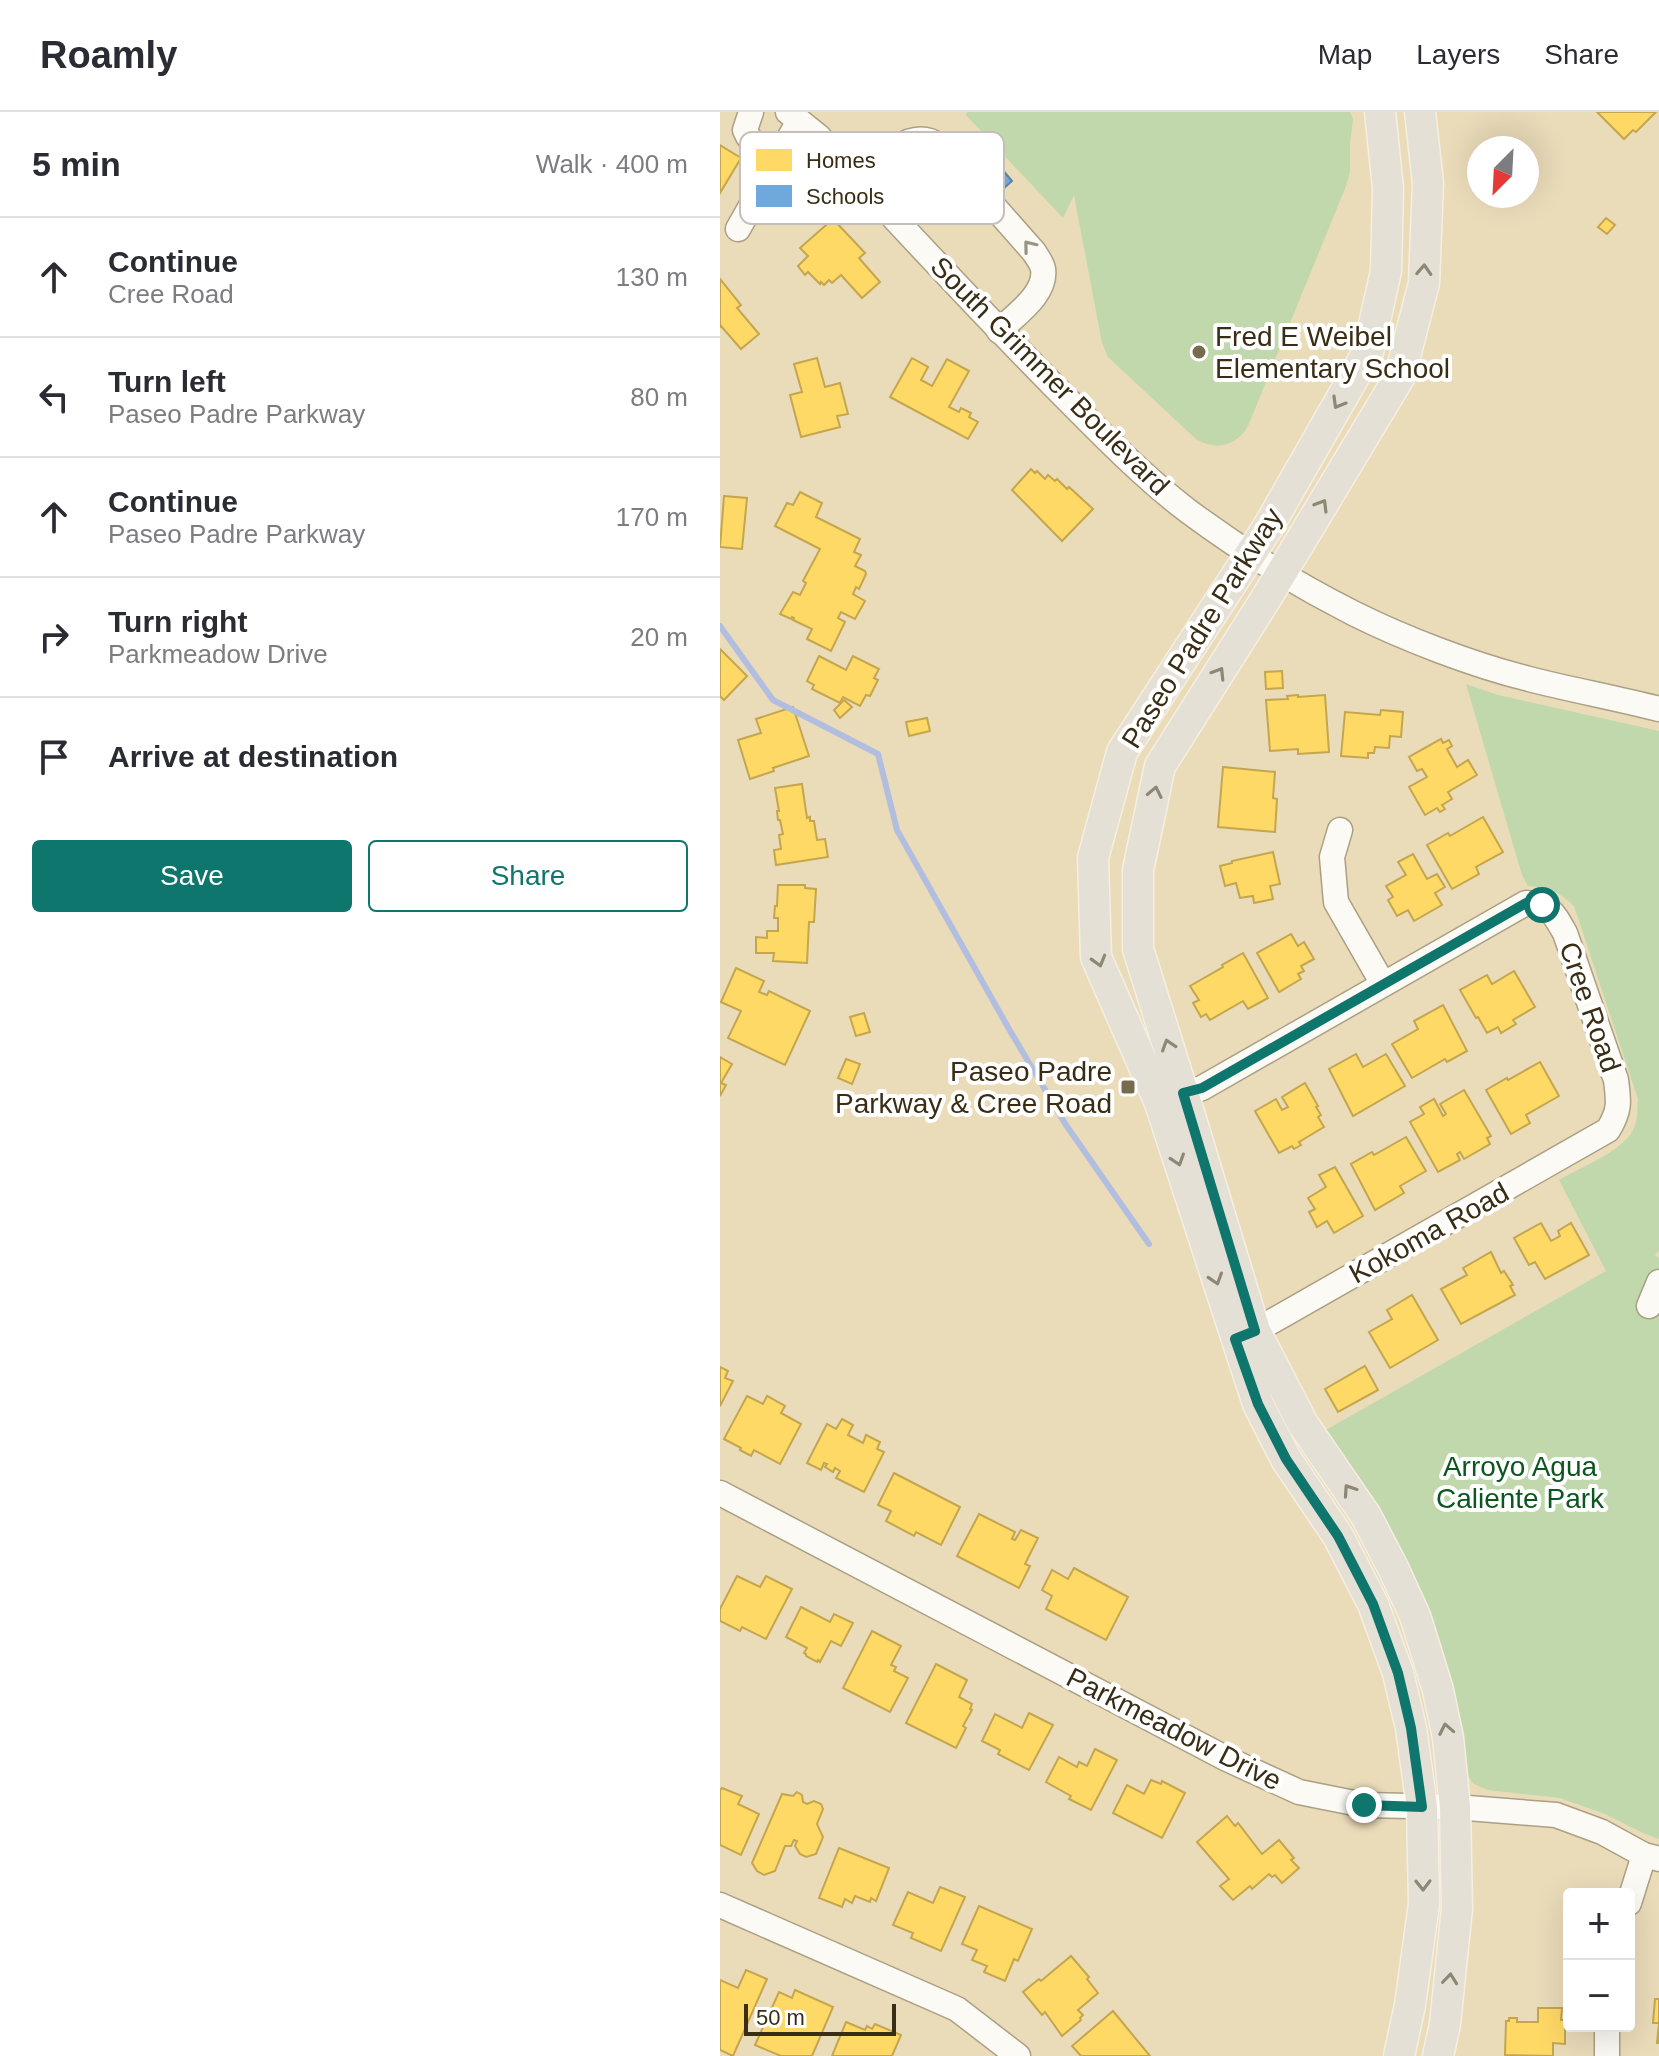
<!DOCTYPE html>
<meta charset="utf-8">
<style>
body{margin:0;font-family:Helvetica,sans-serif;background:#f2f2f3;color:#2b2b33}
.controls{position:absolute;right:24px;bottom:24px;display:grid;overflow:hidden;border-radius:8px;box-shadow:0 8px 32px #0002}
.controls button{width:72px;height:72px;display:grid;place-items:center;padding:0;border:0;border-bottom:2px solid #e1e1e2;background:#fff;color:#2b2b33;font:40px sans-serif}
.compass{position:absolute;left:747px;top:24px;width:72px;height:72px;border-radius:50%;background:#fff;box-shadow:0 8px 32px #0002;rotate:204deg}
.scale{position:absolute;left:24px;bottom:20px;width:152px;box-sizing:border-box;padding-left:8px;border:4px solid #392e15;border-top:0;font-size:22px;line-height:28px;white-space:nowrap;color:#392e15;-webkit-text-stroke:6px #fff;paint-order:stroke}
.stop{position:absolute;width:24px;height:24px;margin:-18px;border:6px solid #0f766e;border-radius:50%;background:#fff}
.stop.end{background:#0f766e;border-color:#fff;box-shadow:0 2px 8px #0008}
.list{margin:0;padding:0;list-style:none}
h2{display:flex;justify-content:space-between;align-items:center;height:104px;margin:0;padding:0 32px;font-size:34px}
h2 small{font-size:26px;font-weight:400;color:#7c7c81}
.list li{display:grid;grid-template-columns:52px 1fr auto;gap:24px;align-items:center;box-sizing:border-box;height:120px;padding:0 32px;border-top:2px solid #e1e1e2}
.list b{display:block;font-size:30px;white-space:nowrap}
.list p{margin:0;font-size:26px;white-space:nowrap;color:#7c7c81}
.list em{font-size:26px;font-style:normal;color:#7c7c81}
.actions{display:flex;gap:16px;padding:24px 32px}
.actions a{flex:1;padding:18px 0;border:2px solid #0f766e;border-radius:8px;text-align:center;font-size:28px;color:#0f766e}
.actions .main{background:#0f766e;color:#fff}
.icon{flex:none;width:44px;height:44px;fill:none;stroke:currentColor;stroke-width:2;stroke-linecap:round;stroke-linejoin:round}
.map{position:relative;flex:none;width:939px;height:1944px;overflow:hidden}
header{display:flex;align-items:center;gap:48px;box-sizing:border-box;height:112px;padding:0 40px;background:#fff;border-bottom:2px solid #e1e1e2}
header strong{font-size:38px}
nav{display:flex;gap:44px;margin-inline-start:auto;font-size:28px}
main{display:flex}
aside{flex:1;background:#fff}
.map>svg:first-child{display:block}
.green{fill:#c0d8ac}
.homes{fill:#ffd966;stroke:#c4a64e;stroke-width:2}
.schools{fill:#6fa8dc;stroke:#5f83a0;stroke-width:2}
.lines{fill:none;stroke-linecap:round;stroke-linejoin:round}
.stream{stroke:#b1bedf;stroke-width:6}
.minor-casing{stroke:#aba085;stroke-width:27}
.major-casing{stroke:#f6efe0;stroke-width:33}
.minor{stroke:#fcfaf4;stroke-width:24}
.major{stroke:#e5e0d5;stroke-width:30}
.oneway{stroke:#9a9484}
.oneway2{stroke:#8f8775}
.route{stroke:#0f766e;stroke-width:10}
.poi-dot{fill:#776b4e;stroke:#fff;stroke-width:3}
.labels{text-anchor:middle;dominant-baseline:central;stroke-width:8;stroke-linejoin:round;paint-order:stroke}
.poi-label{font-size:28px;fill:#392e15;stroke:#fff;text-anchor:start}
.street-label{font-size:28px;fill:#392e15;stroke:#fff}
.park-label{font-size:28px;fill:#0c561f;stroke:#fff}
.key{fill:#fff;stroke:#c4c0b9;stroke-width:2}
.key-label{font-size:22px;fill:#392e15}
</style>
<header>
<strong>Roamly</strong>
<nav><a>Map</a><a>Layers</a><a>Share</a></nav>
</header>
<main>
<aside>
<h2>5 min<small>Walk · 400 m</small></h2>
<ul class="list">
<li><svg class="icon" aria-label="ahead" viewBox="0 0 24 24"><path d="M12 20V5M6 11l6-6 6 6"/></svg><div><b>Continue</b><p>Cree Road</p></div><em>130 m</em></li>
<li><svg class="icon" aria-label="left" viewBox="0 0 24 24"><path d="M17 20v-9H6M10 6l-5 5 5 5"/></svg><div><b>Turn left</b><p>Paseo Padre Parkway</p></div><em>80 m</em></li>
<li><svg class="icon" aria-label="ahead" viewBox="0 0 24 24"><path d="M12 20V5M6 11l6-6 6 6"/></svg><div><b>Continue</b><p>Paseo Padre Parkway</p></div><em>170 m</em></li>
<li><svg class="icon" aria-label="right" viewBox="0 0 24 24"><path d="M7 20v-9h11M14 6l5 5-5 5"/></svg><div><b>Turn right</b><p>Parkmeadow Drive</p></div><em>20 m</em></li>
<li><svg class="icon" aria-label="arrive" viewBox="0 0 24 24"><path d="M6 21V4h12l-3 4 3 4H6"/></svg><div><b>Arrive at destination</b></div></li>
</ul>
<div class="actions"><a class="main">Save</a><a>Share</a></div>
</aside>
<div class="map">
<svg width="939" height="1944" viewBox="0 0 939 1944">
<rect width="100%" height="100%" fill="#eadbb9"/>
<g class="green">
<path d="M247,0H630L633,7L630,31V60L626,74L528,314C517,334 495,339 476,327L388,245L382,231L354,83L343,106L246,3Z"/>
<path d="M746,572L778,583L939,619V1139L935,1143L939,1146V1727L923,1721L885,1702L840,1686L768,1678L754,1672L750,1667L604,1319L886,1159L839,1068C859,1056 903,1039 913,1018C918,1009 917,997 918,987L854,794C840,780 827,775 808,774L802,763Z"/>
</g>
<g class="homes">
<path d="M877,0H936L916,20L913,18L904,27Z"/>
<path d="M0,33L21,46L0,81Z"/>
<path d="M886,106L895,113L887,122L878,115Z"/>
<path d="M113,107L145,141L139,146L160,170L142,186L121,163L112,171L109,168L104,173L101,170L100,172L88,160L85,163L78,154L88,144L80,136Z"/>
<path d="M0,167L21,193L17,196L39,222L21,237L1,214L0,215Z"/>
<path d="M97,246L105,275L120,271L128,302L117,304L120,315L81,325L70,283L82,280L74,252Z"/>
<path d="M192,246L208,255L201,268L212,274L227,247L249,259L229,295L239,300L241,296L251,301L249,305L258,310L248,327L170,285Z"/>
<path d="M311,357L315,361L317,359L325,367L328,363L335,369L337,367L347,377L349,375L373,397L342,429L292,378Z"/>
<path d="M80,380L102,391L96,405L140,427L134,440L141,443L135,454L145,459L146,462L139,477L136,475L133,482L145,489L135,507L121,500L118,506L125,510L111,539L87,527L92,517L73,508L74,506L72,505L71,507L60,502L73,480L80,483L86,471L83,469L100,437L55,414L67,391L73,393Z"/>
<path d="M4,384L27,386L22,437L0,435Z"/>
<path d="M0,537L27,564L4,588L0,584Z"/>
<path d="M99,544L126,558L133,544L159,557L154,566L158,568L150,584L146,583L140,594L123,585L120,591L92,577L94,573L87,569Z"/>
<path d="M562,559L563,576L546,577L545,560Z"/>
<path d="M578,583V585L605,583L609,640L578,642V637L550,639L546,588L568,587L567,584Z"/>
<path d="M124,588L132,595L120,606L114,598Z"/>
<path d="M73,595L89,644L53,656L54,659L30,667L18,628L41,621L36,607Z"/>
<path d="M661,598L683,600L681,625L670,624L669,636L655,635L654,641H648V646L621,644L625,600L660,603Z"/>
<path d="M207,606L210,619L189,624L186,610Z"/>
<path d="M721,627L723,631L729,628L732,634L727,637L737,655L748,648L757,663L728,680L732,687L722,693L725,697L720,700L717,696L705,703L689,675L707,665L702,657L697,659L689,645Z"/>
<path d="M503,655L555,660L553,686L557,687L555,720L498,715Z"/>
<path d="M82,672L87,706L90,705V709H94L97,728L105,727L108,745L56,753L54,738L61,737L59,723L63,722L60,708H58L57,699H59L55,676Z"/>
<path d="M763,705L783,740L756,755L759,762L732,777L707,733L728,721L730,724Z"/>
<path d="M553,740L560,772L550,774L553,787L534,791L533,784L520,786L516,771L505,774L500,754L512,751V749Z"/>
<path d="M693,742L707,767L717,762L725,775L715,781L722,793L694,809L688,798L677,804L668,788L673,785L666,774L686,763L678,750Z"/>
<path d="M58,773H85V776L96,777L94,810H89L87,851L53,849L54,841H36V825L47,826V819H58V806H54L55,794H57Z"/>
<path d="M571,822L578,834L584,830L594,847L581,854L584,859L578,862L581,867L559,880L537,841Z"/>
<path d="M523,841L548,886L528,897L523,889L490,908L486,902L481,905L473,891L479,888L470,874L503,855L502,853Z"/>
<path d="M16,856L44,869L39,880L47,883L49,879L90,899L65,953L8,926L21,899L1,890Z"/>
<path d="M794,859L815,895L793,908L796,912L781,921L778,915L767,921L758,905L756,906L740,878L767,863L772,872Z"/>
<path d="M723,893L747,939L727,950L725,947L692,966L672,932L698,917L694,909Z"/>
<path d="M144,901L150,920L136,924L130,905Z"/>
<path d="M636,942L643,955L666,942L685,974L633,1004L609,957Z"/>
<path d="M0,945L12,952L1,971L6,973L0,984Z"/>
<path d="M126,947L140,952L132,972L118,966Z"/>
<path d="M820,950L839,984L806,1003L810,1011L791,1022L766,978L787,966L788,968Z"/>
<path d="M585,971L598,994L596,995L601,1003L598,1005L604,1015L579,1030L581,1033L574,1037L572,1034L559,1041L535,999L556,987L562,998L568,995L562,985Z"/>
<path d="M744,978L771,1024L767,1026L770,1032L744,1047L740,1040L737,1042L740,1048L718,1060L690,1010L704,1002L700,995L714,987L723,1004L726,1002L720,992Z"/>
<path d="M686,1025L706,1059L680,1074L684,1081L655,1098L631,1052L652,1040L654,1043Z"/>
<path d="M615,1055L643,1104L614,1121L607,1109L597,1115L589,1100L595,1097L588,1086L606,1075L599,1063Z"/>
<path d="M821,1111L831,1129L840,1124L838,1119L851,1111L869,1143L825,1167L815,1150L809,1153L794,1126Z"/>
<path d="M771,1140L781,1161L784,1159L793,1173L790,1174L795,1183L741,1212L721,1177L747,1163L743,1156Z"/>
<path d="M692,1183L718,1228L670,1256L649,1220L672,1207L667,1198Z"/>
<path d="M645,1254L658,1278L618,1300L605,1277Z"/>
<path d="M0,1255L8,1259L5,1266L13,1269L0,1294Z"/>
<path d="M27,1284L43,1292L47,1284L65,1294L61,1301L81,1312L60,1352L34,1338L31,1344L20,1338L21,1336L4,1327Z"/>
<path d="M122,1307L133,1313L128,1323L143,1331L146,1323L160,1330L157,1337L164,1340L144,1380L116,1366L120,1359L115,1356L113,1360L105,1355L107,1352L104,1351L101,1358L87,1351L107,1312L116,1317Z"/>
<path d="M174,1361L240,1395L221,1433L196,1420L194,1424L166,1409L171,1399L158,1393Z"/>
<path d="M259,1402L295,1420L292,1427L295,1428L301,1418L318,1426L305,1452L310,1454L299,1476L237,1444Z"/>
<path d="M354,1456L408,1485L386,1528L326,1497L332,1484L322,1478L332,1458L348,1467Z"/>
<path d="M17,1464L40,1475L46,1464L72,1477L46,1527L22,1515L20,1519L0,1509V1497Z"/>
<path d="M81,1495L110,1510L114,1502L133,1511L121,1534L111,1529L100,1550L98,1548L97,1550L86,1544V1542L84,1541L87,1536L66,1525Z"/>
<path d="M152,1519L181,1534L171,1553L176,1555L174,1559L188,1566L170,1600L123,1576Z"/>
<path d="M216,1552L247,1568L239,1585L252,1592L250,1597L252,1598L243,1614L246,1616L236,1636L186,1611Z"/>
<path d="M309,1601L333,1613L309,1658L278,1642L280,1638L262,1629L275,1602L302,1616Z"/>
<path d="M375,1637L397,1648L371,1698L349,1687L351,1684L326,1670L339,1645L357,1655L359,1650L367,1654Z"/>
<path d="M431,1668L441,1672L442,1669L465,1681L442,1726L393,1701L407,1673L424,1682Z"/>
<path d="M2,1676L22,1684L18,1692L39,1702L21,1743L0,1733V1678Z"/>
<path d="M77,1680L82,1683L83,1690L87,1692L94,1689L101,1692L103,1697L97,1712L103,1725L96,1742L86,1745L80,1742L75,1734L77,1729L74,1728L71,1734H65L55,1759L44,1763L37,1759L32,1751L62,1682L73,1684Z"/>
<path d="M507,1704L515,1714L518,1711L542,1742L559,1728L574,1746L571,1748L579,1756L562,1771L555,1763L552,1765L549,1762L532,1777L530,1774L513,1788L500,1774L509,1767L477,1730Z"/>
<path d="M119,1736L169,1756L156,1789L151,1786L150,1790L135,1784L132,1791L125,1787L122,1795L99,1786Z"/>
<path d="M220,1775L245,1785L221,1839L191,1826L193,1821L173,1813L188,1780L213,1791Z"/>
<path d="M259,1794L312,1817L298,1849L294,1847L285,1869L264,1860L267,1854L252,1848L257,1838L242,1832Z"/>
<path d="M351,1844L369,1865L367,1867L378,1881L358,1898L363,1903L360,1906L361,1908L342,1924L325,1900L322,1903L303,1880L319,1867L321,1869Z"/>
<path d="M26,1858L47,1867L13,1944L0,1938V1868L18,1876Z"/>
<path d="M75,1878L113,1895L92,1944H61L35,1933L59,1880L72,1886Z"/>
<path d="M935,1887H939V1931H937L939,1911H933Z"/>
<path d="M818,1896H842L841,1908H845V1932L833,1931V1944L785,1943L786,1909H789V1906H797V1910H818Z"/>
<path d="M393,1899L430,1944H361L352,1934Z"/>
<path d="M126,1910L145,1918L147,1914L152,1917L155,1912L181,1923L172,1944H112Z"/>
</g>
<path class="schools" d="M269,42L292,69L284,76L260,50Z"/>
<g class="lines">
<path class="stream" d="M0,514L53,588L158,642L177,718L289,917L346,1013L429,1132"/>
<defs>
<g id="minor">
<path d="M31,0L25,18C32,35 42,38 59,43"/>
<path d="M68,0L98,24C175,107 251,190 331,271C375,315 418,361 468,399C519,437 576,472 633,501C685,527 753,553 809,567C852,578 896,586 939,597"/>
<path d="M141,71C158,54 182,20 210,29C216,31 222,37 226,40L314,140C317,145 322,151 323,157C327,182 295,203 279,219"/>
<path d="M18,117L79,9"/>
<path d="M620,718L612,745L616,790L663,872"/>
<path d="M449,987L482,976L806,791C831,794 833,800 845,821L896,968C899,990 900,999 888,1018L535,1219L521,1225"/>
<path d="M929,1194L939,1170"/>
<path d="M0,1381L507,1647L579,1680L644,1693L735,1695L836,1703L882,1720L924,1743L939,1747"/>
<path d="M909,1791L924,1743"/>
<path d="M0,1793L237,1897L298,1944"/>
<path d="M887,1944V1914"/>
</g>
<g id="major">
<path d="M660,0L668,76L666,159L648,240L548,415L402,640L373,746L376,845L440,991L538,1292L566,1347L618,1424L653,1492L678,1561L691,1616L702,1695L704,1792L690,1893L679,1944"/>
<path d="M700,0L708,71L704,171L680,264L545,488L440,654L418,758V837L463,981L535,1219L583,1312L646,1404L674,1458L695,1504L718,1578L728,1626L735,1695L737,1796L725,1912L718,1944"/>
</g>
</defs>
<use href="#minor" class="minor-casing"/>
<use href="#major" class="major-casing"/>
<use href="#minor" class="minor"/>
<use href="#major" class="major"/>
</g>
<defs><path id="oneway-chevron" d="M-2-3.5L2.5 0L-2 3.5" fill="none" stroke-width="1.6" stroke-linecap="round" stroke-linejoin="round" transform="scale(2)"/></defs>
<use class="oneway" href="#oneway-chevron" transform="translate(309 134) rotate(-129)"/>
<g class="oneway2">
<use href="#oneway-chevron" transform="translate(704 158) rotate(-87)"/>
<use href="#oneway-chevron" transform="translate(618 291) rotate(120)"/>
<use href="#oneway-chevron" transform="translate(602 393) rotate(-59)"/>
<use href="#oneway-chevron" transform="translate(499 561) rotate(-58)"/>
<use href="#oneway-chevron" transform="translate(435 680) rotate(-78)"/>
<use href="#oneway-chevron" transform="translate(379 849) rotate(74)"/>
<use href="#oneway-chevron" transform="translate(448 933) rotate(-108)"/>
<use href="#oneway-chevron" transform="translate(458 1048) rotate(72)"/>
<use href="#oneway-chevron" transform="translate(496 1167) rotate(72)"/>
<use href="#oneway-chevron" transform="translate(629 1378) rotate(-124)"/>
<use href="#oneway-chevron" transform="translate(726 1617) rotate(-101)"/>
<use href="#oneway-chevron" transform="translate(703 1773) rotate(89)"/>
<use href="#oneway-chevron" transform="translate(730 1867) rotate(-84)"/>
</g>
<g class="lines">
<path class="route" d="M644,1693L702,1695L691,1616L678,1561L653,1492L618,1424L566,1347L538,1292L515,1227L535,1219L463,981L482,976L806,791L822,793"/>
</g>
<g class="poi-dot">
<circle cx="479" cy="240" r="8"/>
<rect x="400" y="967" width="16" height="16" rx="4"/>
</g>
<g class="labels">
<g class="poi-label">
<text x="495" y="224">Fred E Weibel<tspan x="495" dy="32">Elementary School</tspan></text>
<text x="392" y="959" text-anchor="end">Paseo Padre<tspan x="392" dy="32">Parkway &amp; Cree Road</tspan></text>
</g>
<g class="street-label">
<text transform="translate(330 264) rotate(45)">South Grimmer Boulevard</text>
<text transform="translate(482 516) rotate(-58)">Paseo Padre Parkway</text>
<text transform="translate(870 895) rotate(71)">Cree Road</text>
<text transform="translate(709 1121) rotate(-29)">Kokoma Road</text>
<text transform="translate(454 1617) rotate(27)">Parkmeadow Drive</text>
</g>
<g class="park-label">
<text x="800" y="1354">Arroyo Agua<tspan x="800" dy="32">Caliente Park</tspan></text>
</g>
</g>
<rect x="20" y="20" width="264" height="92" rx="12" class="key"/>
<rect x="36" y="37" width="36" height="22" fill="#ffd966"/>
<rect x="36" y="73" width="36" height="22" fill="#6fa8dc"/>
<g class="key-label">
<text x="86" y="56">Homes</text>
<text x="86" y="92">Schools</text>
</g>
</svg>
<div class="controls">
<button>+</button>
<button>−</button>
</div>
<svg class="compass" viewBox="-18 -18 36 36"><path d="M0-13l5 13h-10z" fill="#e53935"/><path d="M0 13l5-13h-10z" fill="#7c7c81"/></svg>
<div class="scale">50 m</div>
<div class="stop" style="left:822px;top:793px"></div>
<div class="stop end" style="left:644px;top:1693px"></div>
</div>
</main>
